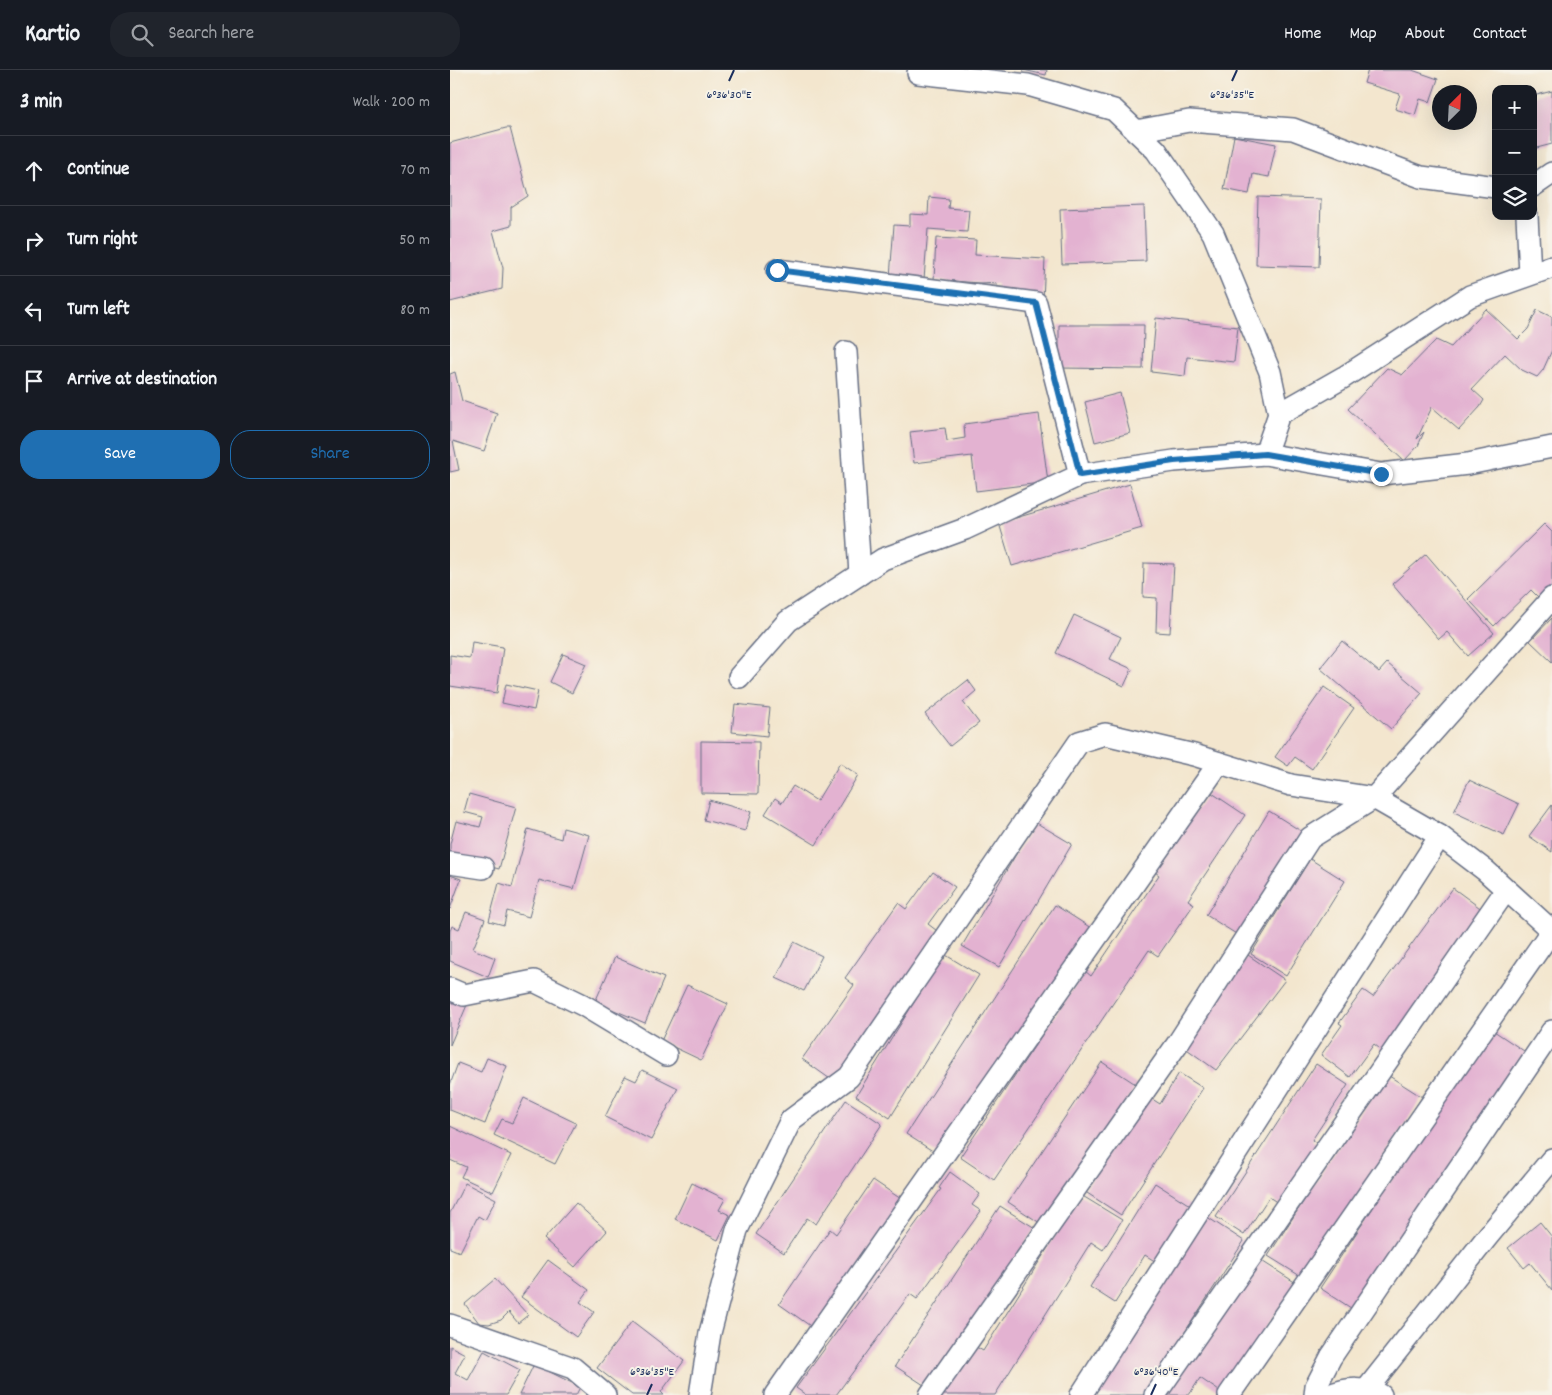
<!DOCTYPE html>
<meta charset="utf-8">
<style>
body{margin:0;font-family:Dekko,sans-serif;background:#20242c;color:#f1f3f6}
.controls{position:absolute;right:15px;top:15px;display:grid;overflow:hidden;border-radius:10px;box-shadow:0 5px 20px #0002}
.controls button{width:45px;height:45px;display:grid;place-items:center;padding:0;border:0;border-bottom:1px solid #363941;background:#171b24;color:#f1f3f6;font:25px sans-serif}
.compass{position:absolute;left:982px;top:15px;width:45px;height:45px;border-radius:50%;background:#171b24;box-shadow:0 5px 20px #0002;rotate:24deg}
.stop{position:absolute;width:15px;height:15px;margin:-11px;border:4px solid #1f6fb2;border-radius:50%;background:#fff}
.stop.end{background:#1f6fb2;border-color:#fff;box-shadow:0 1px 5px #0008}
.list{margin:0;padding:0;list-style:none}
h2{display:flex;justify-content:space-between;align-items:center;height:65px;margin:0;padding:0 20px;font-size:21px}
h2 small{font-size:16px;font-weight:400;color:#9ea1a6}
.list li{display:grid;grid-template-columns:32px 1fr auto;gap:15px;align-items:center;box-sizing:border-box;height:70px;padding:0 20px;border-top:1px solid #363941}
.list b{display:block;font-size:19px;white-space:nowrap}
.list em{font-size:16px;font-style:normal;color:#9ea1a6}
.actions{display:flex;gap:10px;padding:15px 20px}
.actions a{flex:1;padding:11px 0;border:1px solid #1f6fb2;border-radius:20px;text-align:center;font-size:18px;color:#1f6fb2}
.actions .main{background:#1f6fb2;color:#fff}
.icon{flex:none;width:28px;height:28px;fill:none;stroke:currentColor;stroke-width:2;stroke-linecap:round;stroke-linejoin:round}
.map{position:relative;flex:none;width:1102px;height:1325px;overflow:hidden}
header{display:flex;align-items:center;gap:30px;box-sizing:border-box;height:70px;padding:0 25px;background:#171b24;border-bottom:1px solid #363941}
header strong{font-size:24px}
nav{display:flex;gap:28px;margin-inline-start:auto;font-size:18px}
.search{width:350px;height:45px;background:#20242c;display:flex;align-items:center;gap:12px;box-sizing:border-box;padding:0 18px;border-radius:20px;color:#9ea1a6;font-size:19px}
main{display:flex}
aside{flex:1;background:#171b24}
.map>svg:first-child{display:block}
.building{fill:#e3b2d1}
.lines{fill:none;stroke-linecap:round;stroke-linejoin:round}
.minor-casing{stroke:#676f85;stroke-width:24}
.minor{stroke:#fff;stroke-width:21}
.route{stroke:#1f6fb2;stroke-width:6}
.ticks{fill:none;stroke:#1b2f5e;stroke-width:2}
.ticks-label{font-size:12px;text-anchor:middle;fill:#1b2f5e;stroke:#f7f3e8;stroke-width:4;stroke-linejoin:round;paint-order:stroke}
</style>
<header>
<strong>Kartio</strong>
<div class="search"><svg class="icon" aria-label="search" viewBox="0 0 24 24"><circle cx="10" cy="10" r="6"/><path d="M15 15l6 6"/></svg>Search here</div>
<nav><a>Home</a><a>Map</a><a>About</a><a>Contact</a></nav>
</header>
<main>
<aside>
<h2>3 min<small>Walk · 200 m</small></h2>
<ul class="list">
<li><svg class="icon" aria-label="ahead" viewBox="0 0 24 24"><path d="M12 20V5M6 11l6-6 6 6"/></svg><div><b>Continue</b></div><em>70 m</em></li>
<li><svg class="icon" aria-label="right" viewBox="0 0 24 24"><path d="M7 20v-9h11M14 6l5 5-5 5"/></svg><div><b>Turn right</b></div><em>50 m</em></li>
<li><svg class="icon" aria-label="left" viewBox="0 0 24 24"><path d="M17 20v-9H6M10 6l-5 5 5 5"/></svg><div><b>Turn left</b></div><em>80 m</em></li>
<li><svg class="icon" aria-label="arrive" viewBox="0 0 24 24"><path d="M6 21V4h12l-3 4 3 4H6"/></svg><div><b>Arrive at destination</b></div></li>
</ul>
<div class="actions"><a class="main">Save</a><a>Share</a></div>
</aside>
<div class="map">
<svg width="1102" height="1325" viewBox="0 0 1102 1325">
<rect width="100%" height="100%" fill="#f7f3e8"/>
<filter id="ink" filterUnits="userSpaceOnUse"><feTurbulence type="fractalNoise" baseFrequency=".02" numOctaves="2"/><feDisplacementMap in="SourceGraphic" scale="10" xChannelSelector="R" yChannelSelector="G"/><feConvolveMatrix kernelMatrix="1 2 1 2 8 2 1 2 1" color-interpolation-filters="sRGB"/></filter>
<filter id="wash" filterUnits="userSpaceOnUse"><feTurbulence type="fractalNoise" baseFrequency=".0096" numOctaves="4" result="noise"/><feDisplacementMap in="SourceGraphic" scale="20" xChannelSelector="R" yChannelSelector="G"/><feGaussianBlur stdDeviation="1.12" result="paint"/><feColorMatrix in="noise" values="0 0 0 0 0 0 0 0 0 0 0 0 0 0 0 0 0 1.4 0 .05"/><feComposite in="paint" operator="in"/></filter>
<g filter="url(#wash)">
<rect width="100%" height="100%" fill="#f3e6ce"/>
<g id="blocks">
<g class="building">
<path d="M573,0H597L596,5Z"/>
<path d="M918,0H962L988,9L980,32L970,29L965,45L945,39L950,24L914,13Z"/>
<path d="M1102,21V74L1083,79V26Z"/>
<path d="M56,58H60L78,126L61,137V156L43,161L53,198L52,219L0,232V73Z"/>
<path d="M784,66L826,74L819,107L803,104L799,124L774,119Z"/>
<path d="M479,127L499,129L498,138L519,140L517,162L478,159L474,209L440,207L444,155L460,156V144L478,145Z"/>
<path d="M808,127L871,129L869,197L806,195Z"/>
<path d="M694,136L696,191L612,194L610,139Z"/>
<path d="M486,168L526,170L525,185L595,189L593,230L546,228L547,214L484,210Z"/>
<path d="M1036,239L1068,269L1078,259L1087,240L1102,247V280L1093,300L1087,307L1072,300L1055,284L1022,319L1034,330L1030,337L1009,360L982,337L967,369L974,362L968,376L954,391L898,339L937,298L952,305L986,270L1001,277Z"/>
<path d="M706,248L788,257L784,292L737,287L735,306L701,302Z"/>
<path d="M609,255H694L693,299L609,298Z"/>
<path d="M5,302L12,331L47,343L34,381L3,371L9,400L0,402V304Z"/>
<path d="M670,323L680,363L645,372L635,332Z"/>
<path d="M589,344L598,412L526,421L522,386L464,393L460,362L495,358L497,371L515,368L514,354Z"/>
<path d="M680,414L692,458L562,496L549,453Z"/>
<path d="M1094,454L1102,462V522L1093,532L1081,520L1044,556L1018,529Z"/>
<path d="M976,484L1044,563L1018,586L997,562L989,569L942,514Z"/>
<path d="M694,493L724,494L720,563L706,562L707,528L693,527Z"/>
<path d="M624,545L671,567L660,589L682,599L674,616L606,583Z"/>
<path d="M1102,548V592L1080,571Z"/>
<path d="M892,571L929,602L937,593L972,623L941,659L870,598Z"/>
<path d="M22,572L53,577L47,623L0,616V585L20,588Z"/>
<path d="M113,584L136,594L122,623L100,612Z"/>
<path d="M518,610L526,621L513,632L529,653L500,676L475,644Z"/>
<path d="M56,614L88,621L84,640L52,633Z"/>
<path d="M874,617L904,638L862,699L845,687L838,696L825,687Z"/>
<path d="M285,634L320,638L317,666L282,662Z"/>
<path d="M251,671L309,672L308,724L251,723Z"/>
<path d="M390,693L408,705L366,775L315,744L325,728L332,733L343,716L367,731Z"/>
<path d="M1019,710L1069,734L1054,765L1004,742Z"/>
<path d="M759,721L795,745L738,830L744,834L708,886L699,880L544,1110L510,1087L635,901L641,906L709,805L705,802Z"/>
<path d="M19,724L66,737L49,799L0,786V774L6,751L30,757L33,747L14,742Z"/>
<path d="M259,730L301,742L295,761L254,750Z"/>
<path d="M1102,735V782L1079,766Z"/>
<path d="M819,741L854,763L791,867L756,845Z"/>
<path d="M585,752L622,774L549,897L512,876Z"/>
<path d="M113,758L139,765L124,819L89,810L79,847L57,841L54,855L39,851L49,813L62,817L78,759L111,769Z"/>
<path d="M860,789L895,811L836,906L801,884Z"/>
<path d="M483,802L505,817L478,854L495,867L383,1011L352,989L404,915L395,908L448,833L456,839Z"/>
<path d="M0,805L11,809L0,839Z"/>
<path d="M1003,818L1037,843L935,983L924,974L900,1007L871,985L892,955L889,953L913,920L923,927Z"/>
<path d="M605,835L641,858L492,1087L456,1064Z"/>
<path d="M16,842L35,849L23,879L45,888L38,907L0,891V861L2,856L9,859Z"/>
<path d="M344,872L372,886L354,921L326,908Z"/>
<path d="M494,884L529,905L440,1048L406,1026Z"/>
<path d="M798,885L835,910L766,1000L734,977Z"/>
<path d="M165,887L214,908L195,953L145,932Z"/>
<path d="M237,915L278,934L251,990L211,971Z"/>
<path d="M0,928L17,935L0,975Z"/>
<path d="M1041,959L1077,983L904,1240L870,1218Z"/>
<path d="M37,988L57,996L35,1054L0,1040V1015L8,993L31,1002Z"/>
<path d="M652,992L687,1015L593,1155L558,1132Z"/>
<path d="M866,994L898,1015L862,1070L869,1075L831,1135L819,1127L794,1165L766,1147Z"/>
<path d="M192,1000L228,1018L201,1070L155,1047L175,1006L186,1011Z"/>
<path d="M729,1003L753,1018L671,1145L634,1121L696,1025L710,1034Z"/>
<path d="M936,1004L972,1027L855,1209L818,1186Z"/>
<path d="M74,1028L126,1053L105,1094L44,1065L52,1049L62,1053Z"/>
<path d="M396,1030L432,1054L366,1154L357,1148L334,1183L306,1164Z"/>
<path d="M0,1056L61,1085L43,1122L11,1107L16,1097L0,1090Z"/>
<path d="M500,1102L530,1124L522,1135L531,1141L467,1229L460,1224L386,1325H356L346,1318L491,1119L489,1118Z"/>
<path d="M423,1110L454,1131L366,1260L329,1234L380,1159L386,1164Z"/>
<path d="M15,1113L46,1129L35,1150L28,1146L10,1182L0,1178V1143Z"/>
<path d="M242,1113L275,1129L269,1140L280,1145L268,1170L225,1149Z"/>
<path d="M705,1113L746,1139L711,1195L695,1185L665,1233L640,1217Z"/>
<path d="M631,1125L672,1150L653,1180L641,1172L545,1325H485L518,1272L533,1281Z"/>
<path d="M126,1133L157,1161L125,1197L94,1169Z"/>
<path d="M550,1136L585,1158L480,1319L445,1296Z"/>
<path d="M754,1145L794,1171L694,1325H644L639,1322Z"/>
<path d="M1090,1152L1102,1167V1220L1080,1193L1074,1198L1058,1178Z"/>
<path d="M807,1188L846,1213L772,1323L750,1308L739,1325H715Z"/>
<path d="M98,1190L139,1220L130,1232L144,1242L126,1267L71,1227Z"/>
<path d="M45,1209L78,1245L68,1253L59,1242L51,1250L39,1254L29,1253L15,1234Z"/>
<path d="M182,1251L234,1291L211,1322L214,1325H182L147,1298Z"/>
<path d="M0,1276L15,1284L5,1303L18,1310L34,1281L70,1300L56,1325H0Z"/>
<path d="M84,1294L130,1317L126,1325H69Z"/>
</g>
</g>
</g>
<g filter="url(#ink)">
<use href="#blocks" fill-opacity="0" stroke="#676f85" stroke-width="1"/>
<g class="lines">
<defs>
<g id="minor">
<path d="M468,3L578,15L664,40L706,80L763,163L820,302L829,344"/>
<path d="M686,61L739,51L843,59L971,107L1046,117"/>
<path d="M1083,116L1102,103"/>
<path d="M1077,146L1080,204"/>
<path d="M327,200L586,233L630,405"/>
<path d="M396,282L410,504"/>
<path d="M815,384L829,344L894,307L1020,226L1102,197"/>
<path d="M289,607L338,551L433,489L515,459L630,405L724,391L815,384L931,404L1018,394L1102,377"/>
<path d="M0,793L33,798"/>
<path d="M0,919L14,925L84,911L133,935L216,985"/>
<path d="M0,1255L123,1298L155,1325"/>
<path d="M917,1319L1038,1166L1102,1089"/>
<path d="M250,1325L260,1263L287,1160L341,1050L399,1007L629,672L655,664L744,685L841,715L924,728L990,766L1036,801L1102,861"/>
<path d="M325,1325L769,693"/>
<path d="M480,1325L728,973L860,768L924,728L1102,528"/>
<path d="M631,1325L990,766"/>
<path d="M705,1325L1056,820"/>
<path d="M779,1325L1102,860"/>
<path d="M865,1325L866,1316L881,1287L1102,961"/>
<path d="M881,1325C897,1317 916,1318 931,1325"/>
</g>
</defs>
<use href="#minor" class="minor-casing"/>
<use href="#minor" class="minor"/>
</g>
</g>
<g class="lines" filter="url(#ink)">
<path class="route" d="M327,200L586,233L630,405L724,391L815,384L931,404"/>
</g>
<path class="ticks" d="M279,11L284,0M782,11L787,0M197,1325L202,1314M701,1325L706,1314"/>
<g class="ticks-label">
<text x="279" y="28">6°36'30"E</text>
<text x="782" y="28">6°36'35"E</text>
<text x="202" y="1305">6°36'35"E</text>
<text x="706" y="1305">6°36'40"E</text>
</g>
</svg>
<div class="controls">
<button>+</button>
<button>−</button>
<button><svg class="icon" aria-label="layers" viewBox="0 0 24 24"><path d="M12 4l9 5-9 5-9-5zM3 14l9 5 9-5"/></svg></button>
</div>
<svg class="compass" viewBox="-18 -18 36 36"><path d="M0-13l5 13h-10z" fill="#e53935"/><path d="M0 13l5-13h-10z" fill="#9ea1a6"/></svg>
<div class="stop" style="left:327px;top:200px"></div>
<div class="stop end" style="left:931px;top:404px"></div>
</div>
</main>
